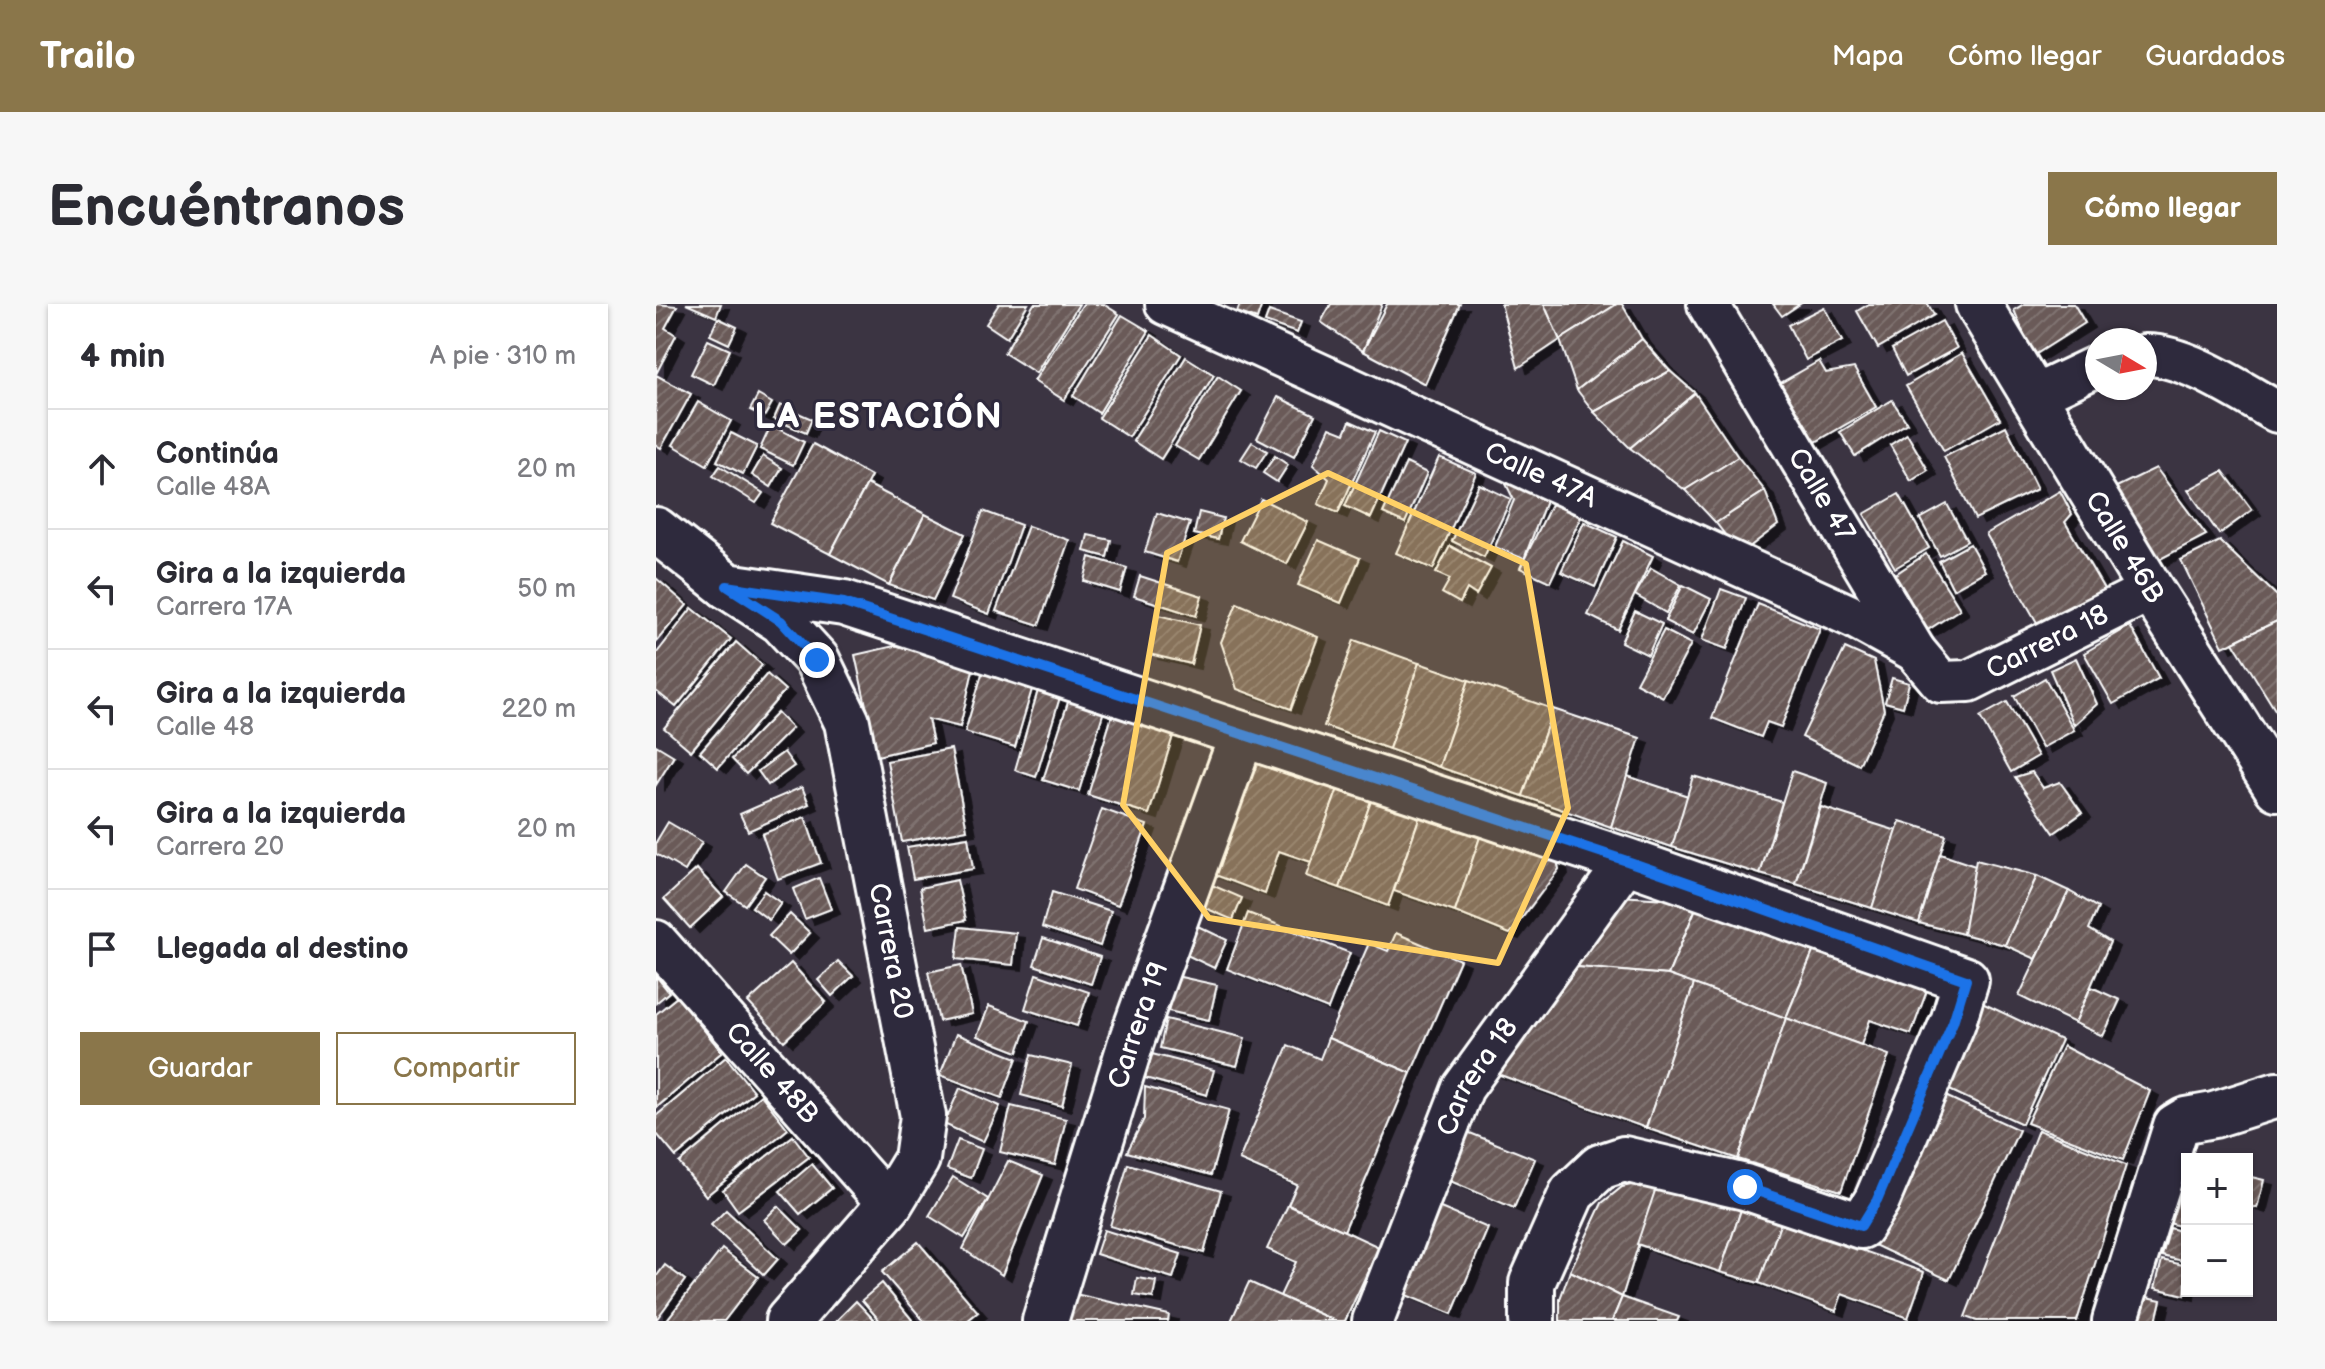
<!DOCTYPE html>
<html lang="es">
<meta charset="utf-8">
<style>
body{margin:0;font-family:"Balsamiq Sans",sans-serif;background:#f7f7f7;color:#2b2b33}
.controls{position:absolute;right:24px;bottom:24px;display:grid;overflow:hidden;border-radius:0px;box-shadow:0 2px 6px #0004}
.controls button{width:72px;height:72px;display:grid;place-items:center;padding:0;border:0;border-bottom:2px solid #e1e1e2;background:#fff;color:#2b2b33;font:40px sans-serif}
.compass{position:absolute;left:1429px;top:24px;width:72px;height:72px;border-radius:50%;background:#fff;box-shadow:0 2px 6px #0004;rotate:100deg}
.stop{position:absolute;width:24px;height:24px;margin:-18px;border:6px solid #1a73e8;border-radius:50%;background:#fff}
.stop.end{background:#1a73e8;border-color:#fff;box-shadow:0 2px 8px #0008}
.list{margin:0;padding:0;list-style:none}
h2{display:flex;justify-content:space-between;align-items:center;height:104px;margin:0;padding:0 32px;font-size:34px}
h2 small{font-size:26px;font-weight:400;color:#7c7c81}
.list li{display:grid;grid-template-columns:52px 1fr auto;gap:24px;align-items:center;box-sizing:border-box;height:120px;padding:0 32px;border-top:2px solid #e1e1e2}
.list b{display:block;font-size:30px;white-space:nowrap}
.list p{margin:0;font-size:26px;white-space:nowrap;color:#7c7c81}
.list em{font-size:26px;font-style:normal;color:#7c7c81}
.actions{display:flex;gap:16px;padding:24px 32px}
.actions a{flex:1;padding:18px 0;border:2px solid #8a764a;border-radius:0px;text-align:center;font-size:28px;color:#8a764a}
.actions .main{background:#8a764a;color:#fff}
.icon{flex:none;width:44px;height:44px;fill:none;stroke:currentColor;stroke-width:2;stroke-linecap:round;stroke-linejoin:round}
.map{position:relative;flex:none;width:1621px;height:1017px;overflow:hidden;border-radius:0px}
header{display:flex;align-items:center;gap:48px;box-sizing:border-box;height:112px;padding:0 40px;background:#8a764a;color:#fff}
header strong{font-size:38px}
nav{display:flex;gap:44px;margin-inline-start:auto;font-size:28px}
.intro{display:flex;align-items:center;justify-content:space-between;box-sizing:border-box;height:192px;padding:0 48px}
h1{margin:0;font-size:56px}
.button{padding:20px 36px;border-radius:0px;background:#8a764a;color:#fff;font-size:28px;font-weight:700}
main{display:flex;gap:48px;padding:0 48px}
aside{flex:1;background:#fff;border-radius:0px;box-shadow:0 2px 6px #0004}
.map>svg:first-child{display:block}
.building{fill:url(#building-hatch);stroke:#fff;stroke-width:2;filter:url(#shadow)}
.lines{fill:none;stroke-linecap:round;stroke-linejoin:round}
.minor-casing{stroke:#fff;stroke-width:46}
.tertiary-casing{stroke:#fff;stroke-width:50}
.secondary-casing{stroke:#fff;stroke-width:50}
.minor{stroke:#2f2a3d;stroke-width:40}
.tertiary{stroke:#2f2a3d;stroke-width:44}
.secondary{stroke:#2f2a3d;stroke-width:44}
.route{stroke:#1a73e8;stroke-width:10}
.marked{fill:#ffd166;fill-opacity:0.2;stroke:#ffd166;stroke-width:6;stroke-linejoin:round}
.labels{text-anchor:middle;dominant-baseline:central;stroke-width:6;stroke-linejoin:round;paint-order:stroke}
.street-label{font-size:28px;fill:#fff;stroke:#2f2a3d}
.district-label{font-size:36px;font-weight:bold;letter-spacing:2px;fill:#fff;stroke:#2f2a3d}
</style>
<header>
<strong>Trailo</strong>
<nav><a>Mapa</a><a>Cómo llegar</a><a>Guardados</a></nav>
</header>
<div class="intro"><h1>Encuéntranos</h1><a class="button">Cómo llegar</a></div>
<main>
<aside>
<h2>4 min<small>A pie · 310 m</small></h2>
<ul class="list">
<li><svg class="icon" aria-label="ahead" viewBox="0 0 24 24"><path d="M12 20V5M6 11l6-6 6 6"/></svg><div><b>Continúa</b><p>Calle 48A</p></div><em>20 m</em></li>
<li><svg class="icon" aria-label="left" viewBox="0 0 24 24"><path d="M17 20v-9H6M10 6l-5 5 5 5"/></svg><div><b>Gira a la izquierda</b><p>Carrera 17A</p></div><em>50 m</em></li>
<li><svg class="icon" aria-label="left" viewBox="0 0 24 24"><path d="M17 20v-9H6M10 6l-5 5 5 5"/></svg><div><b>Gira a la izquierda</b><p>Calle 48</p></div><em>220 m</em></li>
<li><svg class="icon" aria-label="left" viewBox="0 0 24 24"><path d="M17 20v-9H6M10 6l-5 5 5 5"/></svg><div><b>Gira a la izquierda</b><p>Carrera 20</p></div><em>20 m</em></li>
<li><svg class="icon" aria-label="arrive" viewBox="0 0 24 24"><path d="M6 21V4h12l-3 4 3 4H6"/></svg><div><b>Llegada al destino</b></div></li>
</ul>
<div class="actions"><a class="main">Guardar</a><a>Compartir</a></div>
</aside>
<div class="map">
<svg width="1621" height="1017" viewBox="0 0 1621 1017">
<defs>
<pattern id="building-hatch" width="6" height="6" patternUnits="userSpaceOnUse" patternTransform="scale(2)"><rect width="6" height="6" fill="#6a5a58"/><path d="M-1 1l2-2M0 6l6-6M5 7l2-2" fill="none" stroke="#807371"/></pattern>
<filter id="shadow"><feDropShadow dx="9" dy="5" stdDeviation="0" flood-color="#0009"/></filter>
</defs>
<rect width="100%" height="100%" fill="#3b3442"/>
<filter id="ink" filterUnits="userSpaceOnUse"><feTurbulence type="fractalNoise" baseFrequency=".0125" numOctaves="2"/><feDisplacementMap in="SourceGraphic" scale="16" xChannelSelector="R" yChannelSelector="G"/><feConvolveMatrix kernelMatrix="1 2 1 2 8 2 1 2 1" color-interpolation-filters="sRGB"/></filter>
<g filter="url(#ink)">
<g class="building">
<path d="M0,0L21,2L9,24L20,31L0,70Z"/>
<path d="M30,0H65L60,13Z"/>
<path d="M343,0H372L351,34L330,20Z"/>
<path d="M378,0H423L380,69L348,49Z"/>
<path d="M427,0H447L463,10L408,96L378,77Z"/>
<path d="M584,0H606L601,15L581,8Z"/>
<path d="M675,0H726L707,47L665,18Z"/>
<path d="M731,0H804L769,80L707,47Z"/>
<path d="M845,0H888L904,36L862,64Z"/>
<path d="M888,0H961L904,36Z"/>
<path d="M961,0H966L986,35L921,86L904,36Z"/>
<path d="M1117,0H1144L1126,12Z"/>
<path d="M1213,0H1272L1278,11L1222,44L1201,7Z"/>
<path d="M1368,0H1418L1429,19L1377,52L1358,6Z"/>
<path d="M1168,3L1186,37L1150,56L1132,21Z"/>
<path d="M613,7L645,18L641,29L609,18Z"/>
<path d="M466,11L493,27L443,109L417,92Z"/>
<path d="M62,14L81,23L73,40L54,31Z"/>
<path d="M1286,17L1301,44L1250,72L1236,45Z"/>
<path d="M496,31L525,51L473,133L443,114Z"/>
<path d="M986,35L1014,67L938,108L921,86Z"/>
<path d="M52,36L74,46L58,81L35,70Z"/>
<path d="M1306,49L1344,115L1288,147L1250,82Z"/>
<path d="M530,53L558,71L505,155L477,137Z"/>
<path d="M1163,57L1170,69L1198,64L1220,103L1156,140L1123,80Z"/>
<path d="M1014,67L1039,89L974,144L938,108Z"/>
<path d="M0,71L35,90L5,144L0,141Z"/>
<path d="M562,72L585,87L543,156L519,142Z"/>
<path d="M1039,89L1082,153L1029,186L974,144Z"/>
<path d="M102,91L116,99L108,113L94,106Z"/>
<path d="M622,93L659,111L638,153L601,134Z"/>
<path d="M1236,96L1251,119L1199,152L1184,128Z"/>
<path d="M42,98L75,117L51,161L17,141Z"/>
<path d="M124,101L156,115L150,129L118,115Z"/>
<path d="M694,117L719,128L682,209L662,200L673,175L657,161L674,123L689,129Z"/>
<path d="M115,121L148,138L137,161L104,145Z"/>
<path d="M1350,122L1381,185L1319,215L1288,153Z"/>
<path d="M723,127L749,139L715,214L689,202Z"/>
<path d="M75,129L101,142L87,170L61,157Z"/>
<path d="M1251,130L1272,166L1255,177L1234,141Z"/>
<path d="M596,138L611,147L600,164L585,155Z"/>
<path d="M157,140L215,172L174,250L114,219Z"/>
<path d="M107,152L126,164L115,183L96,171Z"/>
<path d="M619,152L632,161L621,178L607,169Z"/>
<path d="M783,153L820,169L777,265L740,249Z"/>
<path d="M1082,153L1109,187L1060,219L1029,186Z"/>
<path d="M750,159L771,169L749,219L727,209Z"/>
<path d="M64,162L107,189L100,199L57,172Z"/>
<path d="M1500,164L1550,231L1491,262L1452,187Z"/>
<path d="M1567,167L1596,206L1563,230L1532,186Z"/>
<path d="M845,170L893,189L868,255L839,243L858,196Z"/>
<path d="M211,180L269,210L233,281L174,250Z"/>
<path d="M823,180L855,195L828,253L796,237Z"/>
<path d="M1109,187L1122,221L1084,250L1060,219Z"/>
<path d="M1404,187L1416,210L1409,218L1452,292L1387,329L1330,230Z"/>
<path d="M1243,190L1273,244L1239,264L1208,210Z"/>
<path d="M605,195L652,218L631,260L584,237Z"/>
<path d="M898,195L927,209L894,278L864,264Z"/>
<path d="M1291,200L1311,237L1284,252L1264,215Z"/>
<path d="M327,207L365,221L333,310L294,295Z"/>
<path d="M543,208L567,214L562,235L538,230Z"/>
<path d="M501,209L534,219L521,258L489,248Z"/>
<path d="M269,210L309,230L277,296L233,281Z"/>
<path d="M928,218L961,233L939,283L905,268Z"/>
<path d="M372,222L413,236L383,321L340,307Z"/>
<path d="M432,231L455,236L451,253L428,247Z"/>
<path d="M662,236L704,254L685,299L642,281Z"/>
<path d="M967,237L997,252L962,326L932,311Z"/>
<path d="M1564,237L1621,292V317L1567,343L1525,256Z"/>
<path d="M1314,240L1329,267L1297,285L1283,257Z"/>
<path d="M794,242L835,264L820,291L811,285L804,299L786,289L794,275L780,269Z"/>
<path d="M1270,250L1304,305L1270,327L1235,273Z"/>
<path d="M434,253L471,264L464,288L428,277Z"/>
<path d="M995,264L1025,281L1010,309L979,291Z"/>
<path d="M484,272L546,292L540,312L478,292Z"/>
<path d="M0,274L31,301L0,338Z"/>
<path d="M1027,281L1055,295L1037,331L1009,317Z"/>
<path d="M1065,285L1090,294L1071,345L1046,336Z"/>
<path d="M581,299L662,333L635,405L581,385L565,338Z"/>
<path d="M1102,300L1164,325L1125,423L1111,418L1105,433L1056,414Z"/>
<path d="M36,304L75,335L20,403L0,387V350Z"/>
<path d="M979,307L1006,320L992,351L965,338Z"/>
<path d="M502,311L544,321L535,360L493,350Z"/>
<path d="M1621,317V409L1577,338Z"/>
<path d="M1474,322L1503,374L1457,400L1428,349Z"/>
<path d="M1008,326L1035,340L1007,393L980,379Z"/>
<path d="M698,336L763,359L733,445L668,422Z"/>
<path d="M80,338L106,361L35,447L8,424Z"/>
<path d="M256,338L319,357L304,423L272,415L277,439L221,452L199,351Z"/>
<path d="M1189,344L1218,357L1228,406L1203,461L1146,433Z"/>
<path d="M1420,354L1441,400L1418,421L1394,366Z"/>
<path d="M763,359L813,376L783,463L733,445Z"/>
<path d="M329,360L379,375L359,443L309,428Z"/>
<path d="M111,370L129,386L62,464L44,448Z"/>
<path d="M1236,374L1253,379L1247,403L1229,398Z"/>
<path d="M1389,374L1418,426L1386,444L1358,392Z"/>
<path d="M385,376L407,383L380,473L359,466Z"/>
<path d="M813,376L897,405L867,492L783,463Z"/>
<path d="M415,389L450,400L423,487L387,476Z"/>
<path d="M1351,398L1382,452L1355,468L1324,413Z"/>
<path d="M459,402L520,422L493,510L432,491Z"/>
<path d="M897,405L984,434L955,523L867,492Z"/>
<path d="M121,409L136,424L90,470L76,455Z"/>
<path d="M0,441L18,452L0,481Z"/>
<path d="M295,445L311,526L246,538L231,457Z"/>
<path d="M128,448L138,462L112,481L102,467Z"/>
<path d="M602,452L686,474L655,558L623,547L609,590L554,569Z"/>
<path d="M1136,467L1171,479L1140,580L1104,570Z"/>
<path d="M1376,468L1387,484L1404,478L1426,509L1398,529L1359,473Z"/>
<path d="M971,472L1032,492L1016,543L955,523Z"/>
<path d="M1037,472L1126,498L1104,570L1016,543Z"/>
<path d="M686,474L719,486L684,584L650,572Z"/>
<path d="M146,483L153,500L92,527L84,510Z"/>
<path d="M719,486L767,503L732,602L684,584Z"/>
<path d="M767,503L827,524L799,608L738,587Z"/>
<path d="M1165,503L1241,527L1216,604L1140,580Z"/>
<path d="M446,505L491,521L462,601L418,585Z"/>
<path d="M149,513L165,559L122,575L106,530Z"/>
<path d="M1244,517L1290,531L1263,619L1216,604Z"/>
<path d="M12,518L46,538L29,567L0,550V538Z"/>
<path d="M827,524L900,553L903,565L854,630L799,608Z"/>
<path d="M312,533L317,565L257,575L251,543Z"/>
<path d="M1284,550L1319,562L1307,630L1263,619Z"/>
<path d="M1320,556L1381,572L1349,641L1307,630Z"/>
<path d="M90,560L109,573L89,601L70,588Z"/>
<path d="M41,565L67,593L34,624L8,595Z"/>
<path d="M1381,572L1413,587L1380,655L1349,641Z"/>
<path d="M163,574L175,605L149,615L137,585Z"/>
<path d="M542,575L586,594L577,616L533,597Z"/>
<path d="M301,576L310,616L272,624L264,584Z"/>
<path d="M108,587L125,599L113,616L96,603Z"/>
<path d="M1413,587L1442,604L1433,625L1454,638L1419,719L1363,692Z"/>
<path d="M396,588L455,607L444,642L386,623Z"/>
<path d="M963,592L1043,597L1012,671L921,663Z"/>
<path d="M1043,597L1157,648L1130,714L1012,671Z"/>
<path d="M592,609L694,649L672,705L571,665Z"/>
<path d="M134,610L154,629L133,651L113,632Z"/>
<path d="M529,616L571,636L558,664L516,644Z"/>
<path d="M304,623L360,629L357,661L300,655Z"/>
<path d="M740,629L804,656L755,769L672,734L713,639L732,647Z"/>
<path d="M387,634L444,653L435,680L378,661Z"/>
<path d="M1157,648L1253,669L1270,689L1255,730L1214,716L1205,741L1130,714Z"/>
<path d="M182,657L197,672L176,692L162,676Z"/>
<path d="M135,659L170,698L128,737L92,698Z"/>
<path d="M305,661L316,710L283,717L272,668Z"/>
<path d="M921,663L1012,671L1038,680L990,824L836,768Z"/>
<path d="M380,670L433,688L421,722L369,705Z"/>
<path d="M0,672L13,688L0,699Z"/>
<path d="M520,672L561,681L553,716L512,707Z"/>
<path d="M1038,680L1130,714L1082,855L990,824Z"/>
<path d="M1435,683L1464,696L1447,732L1419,719Z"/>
<path d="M21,693L66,748L0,804V710Z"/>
<path d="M1324,698L1405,736L1366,820L1285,782Z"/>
<path d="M333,702L373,717L362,748L321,732Z"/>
<path d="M1130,714L1233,751L1185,887L1082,855Z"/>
<path d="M510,715L589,734L581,762L504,744Z"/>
<path d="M300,730L361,754L346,794L284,771Z"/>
<path d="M672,734L755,769L688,927L632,901L641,881L583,856L632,741L664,755Z"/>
<path d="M1407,742L1494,787L1467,856L1371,819Z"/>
<path d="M496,750L558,766L551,791L489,774Z"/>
<path d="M375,751L416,761L406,802L365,791Z"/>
<path d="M70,753L98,788L20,853L0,829V812Z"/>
<path d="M489,783L573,806L555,871L471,848L488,815Z"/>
<path d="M304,784L344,802L327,838L288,820Z"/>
<path d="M1285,790L1363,826L1293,976L1216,940Z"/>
<path d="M105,791L132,825L50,892L23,859Z"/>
<path d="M355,802L410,815L399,861L344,848Z"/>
<path d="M804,825L879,855L858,904L787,874Z"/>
<path d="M1382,826L1470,861L1421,1017H1321L1309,1013Z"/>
<path d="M137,832L153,853L82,907L67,886Z"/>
<path d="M302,836L326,845L315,874L291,865Z"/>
<path d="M1516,846L1544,855H1531V888L1506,880Z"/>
<path d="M352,857L387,871L346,971L307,945Z"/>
<path d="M156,860L176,884L144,910L124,887Z"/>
<path d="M472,860L565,887L548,949L454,922Z"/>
<path d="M1591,872L1608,876L1601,904L1591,901Z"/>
<path d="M297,873L332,895L308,934L273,912Z"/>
<path d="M1003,875L966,993L914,967L946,899L966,883Z"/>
<path d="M1003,875L1086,903L1064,968L981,940Z"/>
<path d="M1504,887L1531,893V924L1495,914Z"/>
<path d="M775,900L832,924L796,1010L738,986Z"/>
<path d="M632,901L723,943L689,1017H679L624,992L640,958L611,945Z"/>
<path d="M122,902L146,926L131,940L108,916Z"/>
<path d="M1086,903L1125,918L1103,979L1064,968Z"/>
<path d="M70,906L122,955L108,971L55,921Z"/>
<path d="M1125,918L1268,968L1252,1014L1186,990L1180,1007L1103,979Z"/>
<path d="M1514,924L1531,929V958L1506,952Z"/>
<path d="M448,926L525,950L517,974L440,950Z"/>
<path d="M262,938L322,1008L311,1017H268L226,968Z"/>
<path d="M66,945L102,973L68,1017H10Z"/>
<path d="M1506,956L1531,962L1529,991L1499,984Z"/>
<path d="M9,961L29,976L0,1016V973Z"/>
<path d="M914,967L966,993L956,1017H904V995Z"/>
<path d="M481,974L500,977L497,994L478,991Z"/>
<path d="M593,978L624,992L679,1017H575Z"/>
<path d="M226,979L257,1017H224L206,996Z"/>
<path d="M419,990L513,1011L512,1017H413Z"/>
<path d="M1478,990L1505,996L1500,1017H1472Z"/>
<path d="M966,993L1023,1013L1021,1017H956Z"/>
<path d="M200,997L219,1017H180Z"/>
</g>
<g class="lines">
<defs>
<g id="minor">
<path id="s1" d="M510,0L1199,314L1259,347"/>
<path id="s2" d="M1052,0L1259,347L1285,378L1313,377L1495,286"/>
<path d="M1489,51C1529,50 1585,88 1621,108"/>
<path d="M1376,93L1441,62"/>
<path id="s3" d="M0,637L233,901"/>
<path id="s4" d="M717,1017L807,784L971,557"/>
</g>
<g id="tertiary">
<path id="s5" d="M1322,0L1495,286L1621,484"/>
<path d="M71,282L188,299L971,557L1310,676L1297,718L1221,896L1205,922L1089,883L968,855L944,863L916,889L876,979V1017"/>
<path id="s6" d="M389,1017L476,735L586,431"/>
<path d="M1459,1017L1520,822L1530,816L1558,811L1621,791"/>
</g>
<g id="secondary">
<path id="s7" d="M0,226L71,282L125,317L161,356L191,418L267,812L261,855L233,901L132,1017"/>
</g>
</defs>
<use href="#minor" class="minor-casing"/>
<use href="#tertiary" class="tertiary-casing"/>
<use href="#secondary" class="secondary-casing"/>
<use href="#minor" class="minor"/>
<use href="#tertiary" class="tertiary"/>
<use href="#secondary" class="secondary"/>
</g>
</g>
<g class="lines" filter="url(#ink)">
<path class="route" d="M161,356L125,317L71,282L188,299L971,557L1310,676L1297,718L1221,896L1205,922L1089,883"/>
</g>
<path class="marked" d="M672,169L870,260L912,504L842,659L553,614L467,501L511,249Z"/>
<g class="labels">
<g class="street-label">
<text stroke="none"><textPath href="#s1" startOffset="412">Calle 47A</textPath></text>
<text stroke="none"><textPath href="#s2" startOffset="222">Calle 47</textPath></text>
<text stroke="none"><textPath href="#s5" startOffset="284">Calle 46B</textPath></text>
<text stroke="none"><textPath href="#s2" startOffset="560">Carrera 18</textPath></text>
<text stroke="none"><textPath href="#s7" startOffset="510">Carrera 20</textPath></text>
<text stroke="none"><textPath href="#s6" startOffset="310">Carrera 19</textPath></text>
<text stroke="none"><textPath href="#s3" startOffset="176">Calle 48B</textPath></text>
<text stroke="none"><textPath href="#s4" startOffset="266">Carrera 18</textPath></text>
</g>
<g class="district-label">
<text x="223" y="113">LA ESTACIÓN</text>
</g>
</g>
</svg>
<div class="controls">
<button>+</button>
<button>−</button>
</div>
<svg class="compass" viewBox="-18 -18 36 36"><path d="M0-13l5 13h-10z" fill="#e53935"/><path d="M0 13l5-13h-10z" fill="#7c7c81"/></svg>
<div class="stop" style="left:1089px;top:883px"></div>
<div class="stop end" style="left:161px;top:356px"></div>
</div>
</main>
